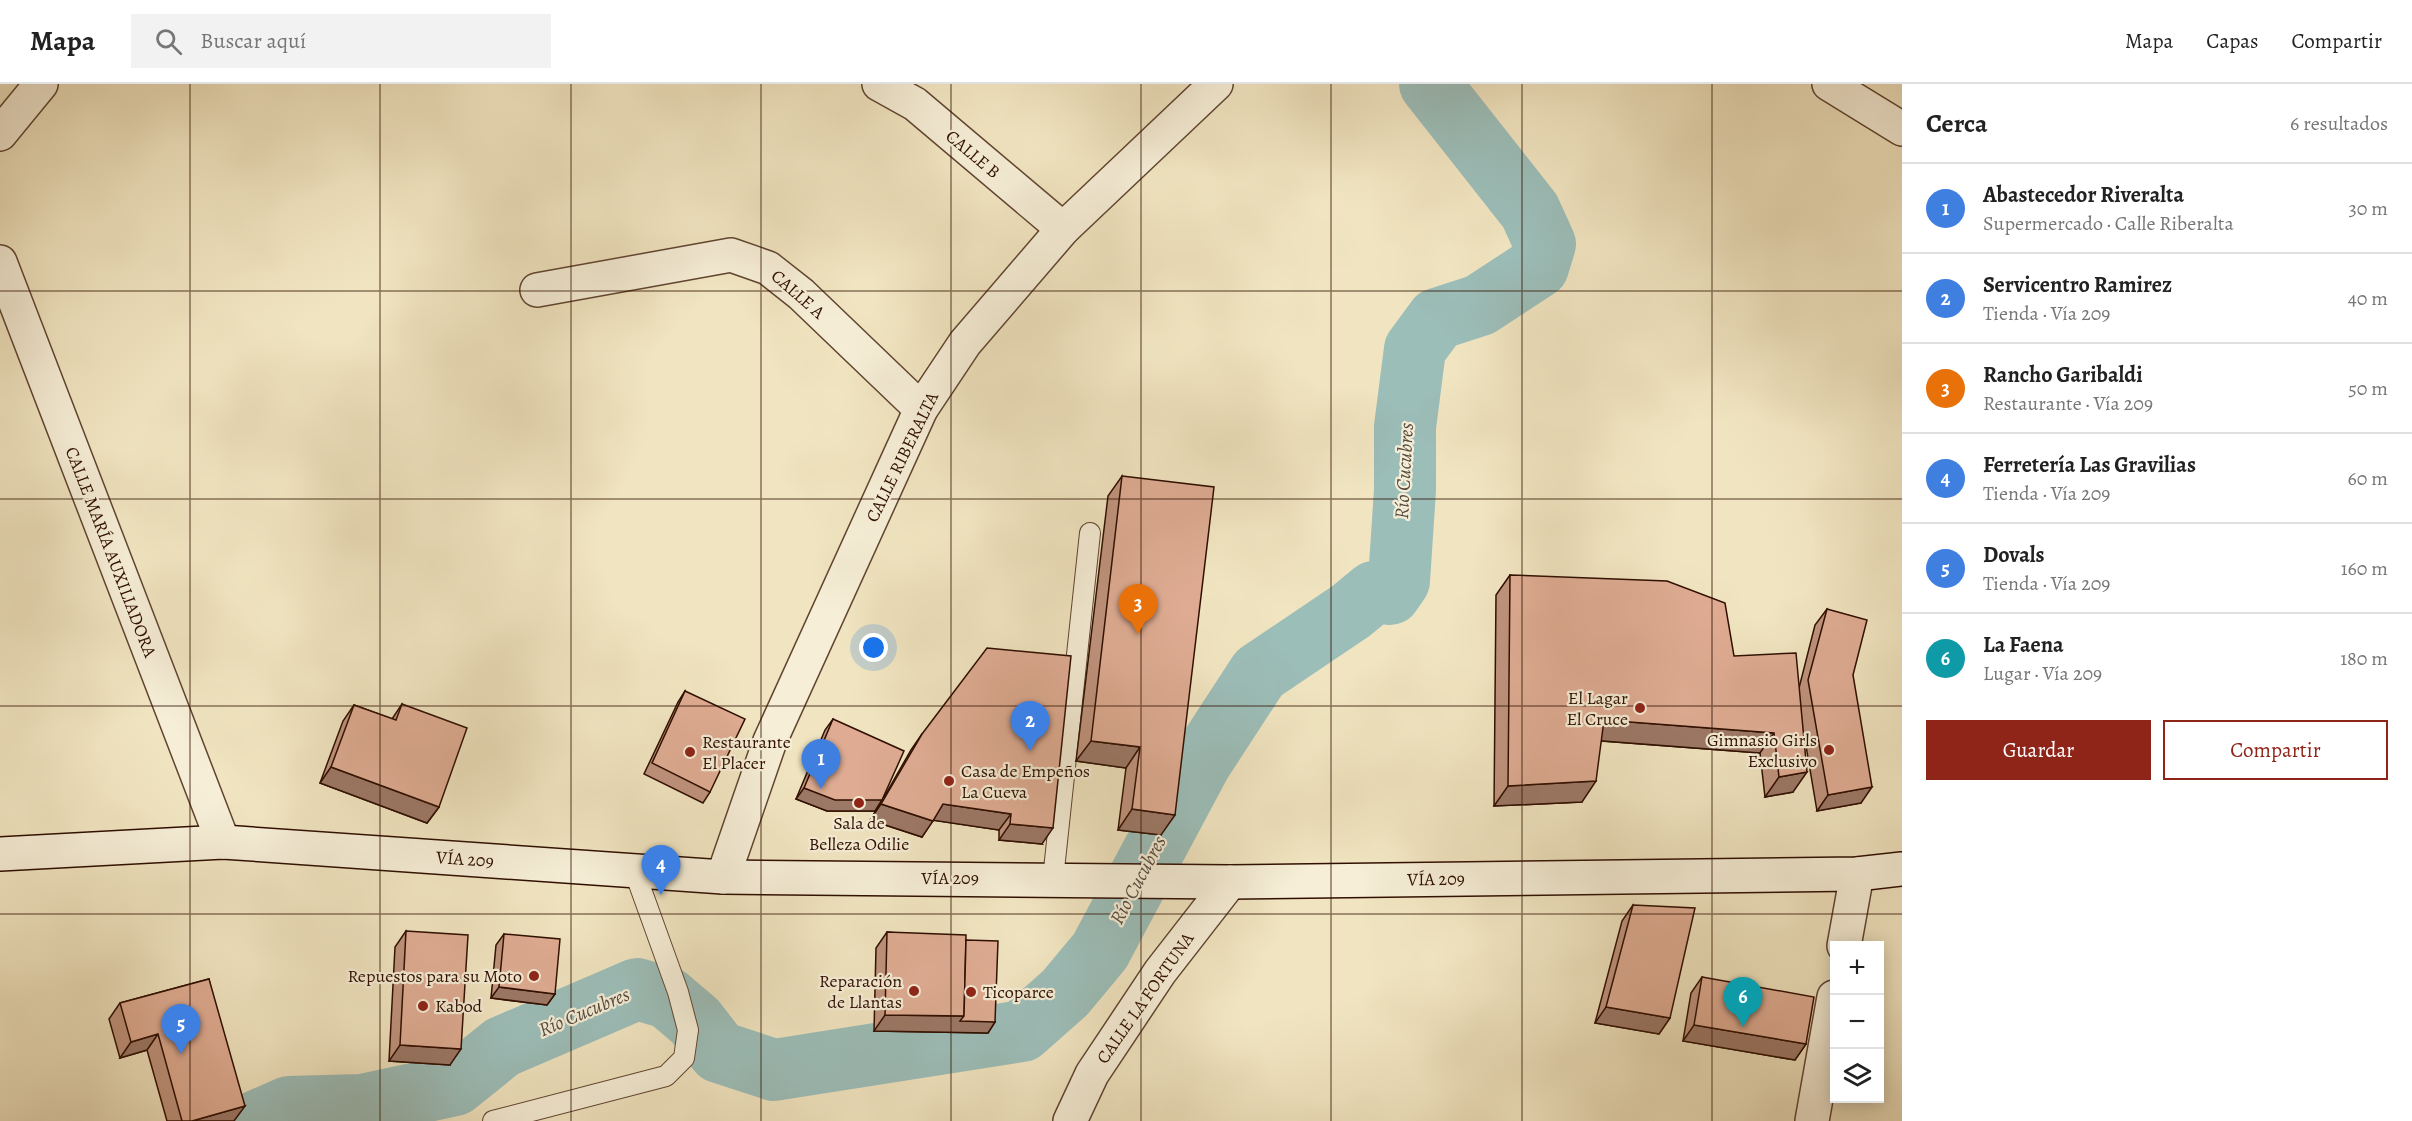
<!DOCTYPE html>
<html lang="es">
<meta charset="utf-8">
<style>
body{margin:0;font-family:Alegreya,serif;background:#f2f2f2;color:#222}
.controls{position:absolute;right:18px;bottom:18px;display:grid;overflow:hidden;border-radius:0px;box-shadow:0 3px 15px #0003}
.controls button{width:54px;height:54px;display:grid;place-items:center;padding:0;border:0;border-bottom:2px solid #e0e0e0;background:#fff;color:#222;font:30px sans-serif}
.you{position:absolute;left:874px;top:564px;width:21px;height:21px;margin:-15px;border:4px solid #fff;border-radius:50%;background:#1a73e8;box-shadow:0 0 0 9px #1a73e833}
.badge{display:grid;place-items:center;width:39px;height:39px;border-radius:50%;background:#8f2418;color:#fff;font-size:20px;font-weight:700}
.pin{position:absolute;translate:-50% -50px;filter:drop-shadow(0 2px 3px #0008)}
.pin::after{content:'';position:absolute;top:32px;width:21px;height:18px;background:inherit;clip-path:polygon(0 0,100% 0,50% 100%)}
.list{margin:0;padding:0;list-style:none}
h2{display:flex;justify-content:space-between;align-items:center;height:78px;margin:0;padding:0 24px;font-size:26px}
h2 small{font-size:20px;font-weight:400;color:#767676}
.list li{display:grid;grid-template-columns:39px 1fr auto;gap:18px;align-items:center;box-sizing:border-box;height:90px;padding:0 24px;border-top:2px solid #e0e0e0}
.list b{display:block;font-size:22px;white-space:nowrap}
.list p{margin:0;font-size:20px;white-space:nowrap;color:#767676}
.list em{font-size:20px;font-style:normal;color:#767676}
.actions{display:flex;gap:12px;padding:18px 24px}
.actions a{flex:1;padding:14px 0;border:2px solid #8f2418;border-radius:0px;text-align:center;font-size:21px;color:#8f2418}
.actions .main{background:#8f2418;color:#fff}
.icon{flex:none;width:33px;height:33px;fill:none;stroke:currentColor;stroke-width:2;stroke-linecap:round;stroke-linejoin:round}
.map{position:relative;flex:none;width:1902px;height:1037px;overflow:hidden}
header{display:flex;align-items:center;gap:36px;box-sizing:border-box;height:84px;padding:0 30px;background:#fff;border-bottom:2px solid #e0e0e0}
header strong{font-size:28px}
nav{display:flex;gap:33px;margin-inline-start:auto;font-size:21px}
.search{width:420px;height:54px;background:#f2f2f2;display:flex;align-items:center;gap:15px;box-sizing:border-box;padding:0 21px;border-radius:0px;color:#767676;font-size:22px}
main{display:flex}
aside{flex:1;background:#fff}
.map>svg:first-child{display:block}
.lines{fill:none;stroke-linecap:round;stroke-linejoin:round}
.river{stroke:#9cbeb9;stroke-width:62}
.lane-casing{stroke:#604430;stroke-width:22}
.street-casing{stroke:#604430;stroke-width:36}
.secondary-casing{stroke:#2f0e00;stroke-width:36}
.lane{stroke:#f6eed7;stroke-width:20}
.street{stroke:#f6eed7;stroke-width:33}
.secondary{stroke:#f6eed7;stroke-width:33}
.wall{fill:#c0947e;stroke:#2f0e00;stroke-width:1.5}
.shaded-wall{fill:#9c7867;stroke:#2f0e00;stroke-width:1.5}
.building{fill:#dfac93;stroke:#2f0e00;stroke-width:1.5}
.grid{fill:none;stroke:#2f0e00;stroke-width:1.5;stroke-opacity:0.55}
.poi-dot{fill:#8f2418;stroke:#f6eed7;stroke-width:2}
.labels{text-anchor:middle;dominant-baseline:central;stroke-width:4.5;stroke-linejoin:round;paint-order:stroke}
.street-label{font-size:18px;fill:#2f0e00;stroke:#f6eed7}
.poi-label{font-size:18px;fill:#2f0e00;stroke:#f6eed7;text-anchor:end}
.water-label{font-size:20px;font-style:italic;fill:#554c41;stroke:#f6eed7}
</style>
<header>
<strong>Mapa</strong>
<div class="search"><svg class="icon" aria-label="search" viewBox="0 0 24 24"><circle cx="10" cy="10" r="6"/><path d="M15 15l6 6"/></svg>Buscar aquí</div>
<nav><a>Mapa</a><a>Capas</a><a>Compartir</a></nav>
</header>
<main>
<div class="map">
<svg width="1902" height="1037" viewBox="0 0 1902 1037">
<rect width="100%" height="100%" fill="#f1e5c1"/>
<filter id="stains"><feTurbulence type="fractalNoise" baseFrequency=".00333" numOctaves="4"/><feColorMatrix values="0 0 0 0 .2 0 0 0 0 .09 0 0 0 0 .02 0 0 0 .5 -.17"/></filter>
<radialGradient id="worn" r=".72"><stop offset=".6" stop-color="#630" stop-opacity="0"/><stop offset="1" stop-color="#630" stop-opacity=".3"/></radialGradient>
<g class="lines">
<path class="river" d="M257,1037L289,1023L362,1021L455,1001L502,963L637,905L668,914L695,937L719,968L774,986L1022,947L1065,909L1100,867L1201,678L1259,589L1351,527L1374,508L1390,510L1399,497L1405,406V343L1415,265L1437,235L1480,221L1538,183L1545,160L1530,127L1430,0"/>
<defs>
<g id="lane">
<path d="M1053,795L1090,449"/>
<path d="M493,1037L666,992L684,974L688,946L678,908L634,786"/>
</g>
<g id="street">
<path d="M879,0L915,20L1063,145"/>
<path d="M1829,0L1902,45"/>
<path d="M0,50L41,0"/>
<path d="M0,178L223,758"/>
<path d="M537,206L731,171L768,184L801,210L921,325"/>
<path d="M723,793L770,657L921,325L965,259L1063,145L1216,0"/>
<path d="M1844,862L1857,790"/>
<path d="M1070,1037L1092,990L1160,888L1230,798"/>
<path d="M1812,1037L1834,913"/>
</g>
<path id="secondary" d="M0,770L223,758L723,793L1230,798L1857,790L1902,785"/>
</defs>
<use href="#lane" class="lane-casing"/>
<use href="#street" class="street-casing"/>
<use href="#secondary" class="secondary-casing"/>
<use href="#lane" class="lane"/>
<use href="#street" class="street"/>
<use href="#secondary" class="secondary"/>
</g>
<g class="wall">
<path d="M1122,392L1161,751L1118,746L1126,684L1076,677L1108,412Z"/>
<path d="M1510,491L1799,604L1815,541L1827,525L1853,591L1861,719L1817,727L1804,650L1793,708L1765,713L1760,669L1601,657L1582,718L1494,722L1496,511Z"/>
<path d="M685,607L710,708L703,719L644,690L678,618Z"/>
<path d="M402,620L439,723L427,739L320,699L343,637L354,621L392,635Z"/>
<path d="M833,635L884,713L911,666L922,650L1042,760L999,756V746L933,736L922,753L870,736L880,720L875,727H827L796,715L825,646Z"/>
<path d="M1633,821L1670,934L1659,950L1595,939L1622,837Z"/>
<path d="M406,847L450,981L389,977L395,863Z"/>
<path d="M887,848L966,856L995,938L988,949L874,947L876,864Z"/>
<path d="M504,850L555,910L547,921L491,914L496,861Z"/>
<path d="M1702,893L1806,960L1795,976L1683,957L1691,909Z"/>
<path d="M209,895L234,1037H167L147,966L120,974L109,935L120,919Z"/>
</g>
<g class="shaded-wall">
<path d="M1604,636L1774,649L1760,669L1590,656Z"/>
<path d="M1091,657L1140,663L1126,684L1076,677Z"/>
<path d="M331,683L439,723L427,739L320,699Z"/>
<path d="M1807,688L1793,708L1765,713L1779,693Z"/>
<path d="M1596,697L1582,718L1494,722L1508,702Z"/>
<path d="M1872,703L1861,719L1817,727L1828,711Z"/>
<path d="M804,704L882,716L875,727H827L796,715Z"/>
<path d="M881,720L933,737L922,753L870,736Z"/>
<path d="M943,720L1011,730L999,746L931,736Z"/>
<path d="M1132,725L1175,731L1161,751L1118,746Z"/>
<path d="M1010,740L1053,744L1042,760L999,756Z"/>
<path d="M499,903L555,910L547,921L491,914Z"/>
<path d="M1606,923L1670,934L1659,950L1595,939Z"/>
<path d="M885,931L964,932L995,938L988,949L874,947Z"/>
<path d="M1694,941L1806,960L1795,976L1683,957Z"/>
<path d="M158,950L147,966L120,974L131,958Z"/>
<path d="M400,961L461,965L450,981L389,977Z"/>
<path d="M245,1022L234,1037H192Z"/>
</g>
<g class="building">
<path d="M1122,392L1214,403L1175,731L1132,725L1140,663L1091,657Z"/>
<path d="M1510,491L1667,497L1725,519L1734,572L1796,569L1807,688L1779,693L1774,649L1604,636L1596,697L1508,702Z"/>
<path d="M1827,525L1867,536L1853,591L1872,703L1828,711L1808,596Z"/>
<path d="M987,564L1071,572L1053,744L1010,740L1011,730L943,720L933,737L881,720L922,650Z"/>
<path d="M685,607L745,635L710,708L652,679Z"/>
<path d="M402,620L467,644L439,723L331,683L354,621L396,636Z"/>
<path d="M833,635L904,667L882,716H835L804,704Z"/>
<path d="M1633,821L1695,824L1670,934L1606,923Z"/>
<path d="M406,847L468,851L461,965L400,961Z"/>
<path d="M887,848L966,851L964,932L885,931Z"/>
<path d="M504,850L560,855L555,910L499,903Z"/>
<path d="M966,856L998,857L995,938L960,937L964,932Z"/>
<path d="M1702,893L1814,913L1806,960L1694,941Z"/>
<path d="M209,895L245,1022L192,1037H182L158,950L131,958L120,919Z"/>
</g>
<path class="grid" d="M190,0V1037M380,0V1037M571,0V1037M761,0V1037M951,0V1037M1141,0V1037M1331,0V1037M1522,0V1037M1712,0V1037M0,207H1902M0,415H1902M0,622H1902M0,830H1902"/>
<g class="poi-dot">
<circle cx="1640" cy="624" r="6"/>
<circle cx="1829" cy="666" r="6"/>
<circle cx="690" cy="668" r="6"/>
<circle cx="949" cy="697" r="6"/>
<circle cx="859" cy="719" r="6"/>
<circle cx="534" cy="892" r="6"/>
<circle cx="914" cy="907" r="6"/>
<circle cx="971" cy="908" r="6"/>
<circle cx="423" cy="922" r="6"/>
</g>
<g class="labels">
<g class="street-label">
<text transform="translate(973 70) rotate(40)">CALLE B</text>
<text transform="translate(798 210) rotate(41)">CALLE A</text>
<text transform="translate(902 373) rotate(-64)">CALLE RIBERALTA</text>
<text transform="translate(111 468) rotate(69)">CALLE MARÍA AUXILIADORA</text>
<text transform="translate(465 775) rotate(4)">VÍA 209</text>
<text x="950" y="794">VÍA 209</text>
<text transform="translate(1436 795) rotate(-1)">VÍA 209</text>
<text transform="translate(1145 914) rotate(-55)">CALLE LA FORTUNA</text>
</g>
<g class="poi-label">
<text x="1628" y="614">El Lagar<tspan x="1628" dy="21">El Cruce</tspan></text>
<text x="1817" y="656">Gimnasio Girls<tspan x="1817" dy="21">Exclusivo</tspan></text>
<text x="702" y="658" text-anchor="start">Restaurante<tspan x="702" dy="21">El Placer</tspan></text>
<text x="961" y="687" text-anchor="start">Casa de Empeños<tspan x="961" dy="21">La Cueva</tspan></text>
<text x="859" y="739" text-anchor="middle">Sala de<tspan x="859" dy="21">Belleza Odilie</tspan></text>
<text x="522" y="892">Repuestos para su Moto</text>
<text x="902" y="897">Reparación<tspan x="902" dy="21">de Llantas</tspan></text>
<text x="983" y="908" text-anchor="start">Ticoparce</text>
<text x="435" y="922" text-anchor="start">Kabod</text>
</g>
<g class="water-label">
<text transform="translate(1404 387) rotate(-87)">Río Cucubres</text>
<text transform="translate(1138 796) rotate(-62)">Río Cucubres</text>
<text transform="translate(584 928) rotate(-23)">Río Cucubres</text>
</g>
</g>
<rect width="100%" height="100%" filter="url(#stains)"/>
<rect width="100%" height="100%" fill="url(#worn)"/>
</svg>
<div class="controls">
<button>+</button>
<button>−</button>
<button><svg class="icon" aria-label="layers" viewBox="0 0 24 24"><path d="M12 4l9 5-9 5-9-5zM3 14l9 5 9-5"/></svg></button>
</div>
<div class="you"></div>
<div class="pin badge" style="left:821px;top:705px;background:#3f7fe0">1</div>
<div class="pin badge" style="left:1030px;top:667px;background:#3f7fe0">2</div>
<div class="pin badge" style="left:1138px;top:550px;background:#e8710a">3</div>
<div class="pin badge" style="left:661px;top:811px;background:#3f7fe0">4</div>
<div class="pin badge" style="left:181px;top:970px;background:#3f7fe0">5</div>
<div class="pin badge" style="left:1743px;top:943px;background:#0f9aa8">6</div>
</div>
<aside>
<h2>Cerca<small>6 resultados</small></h2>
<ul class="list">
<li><span class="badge" style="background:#3f7fe0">1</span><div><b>Abastecedor Riveralta</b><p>Supermercado · Calle Riberalta</p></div><em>30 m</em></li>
<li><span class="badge" style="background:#3f7fe0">2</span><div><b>Servicentro Ramirez</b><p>Tienda · Vía 209</p></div><em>40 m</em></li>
<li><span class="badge" style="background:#e8710a">3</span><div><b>Rancho Garibaldi</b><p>Restaurante · Vía 209</p></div><em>50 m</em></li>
<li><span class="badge" style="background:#3f7fe0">4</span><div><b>Ferretería Las Gravilias</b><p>Tienda · Vía 209</p></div><em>60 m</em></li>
<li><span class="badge" style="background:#3f7fe0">5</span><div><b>Dovals</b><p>Tienda · Vía 209</p></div><em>160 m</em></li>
<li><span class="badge" style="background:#0f9aa8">6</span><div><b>La Faena</b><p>Lugar · Vía 209</p></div><em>180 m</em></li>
</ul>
<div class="actions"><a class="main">Guardar</a><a>Compartir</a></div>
</aside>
</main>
